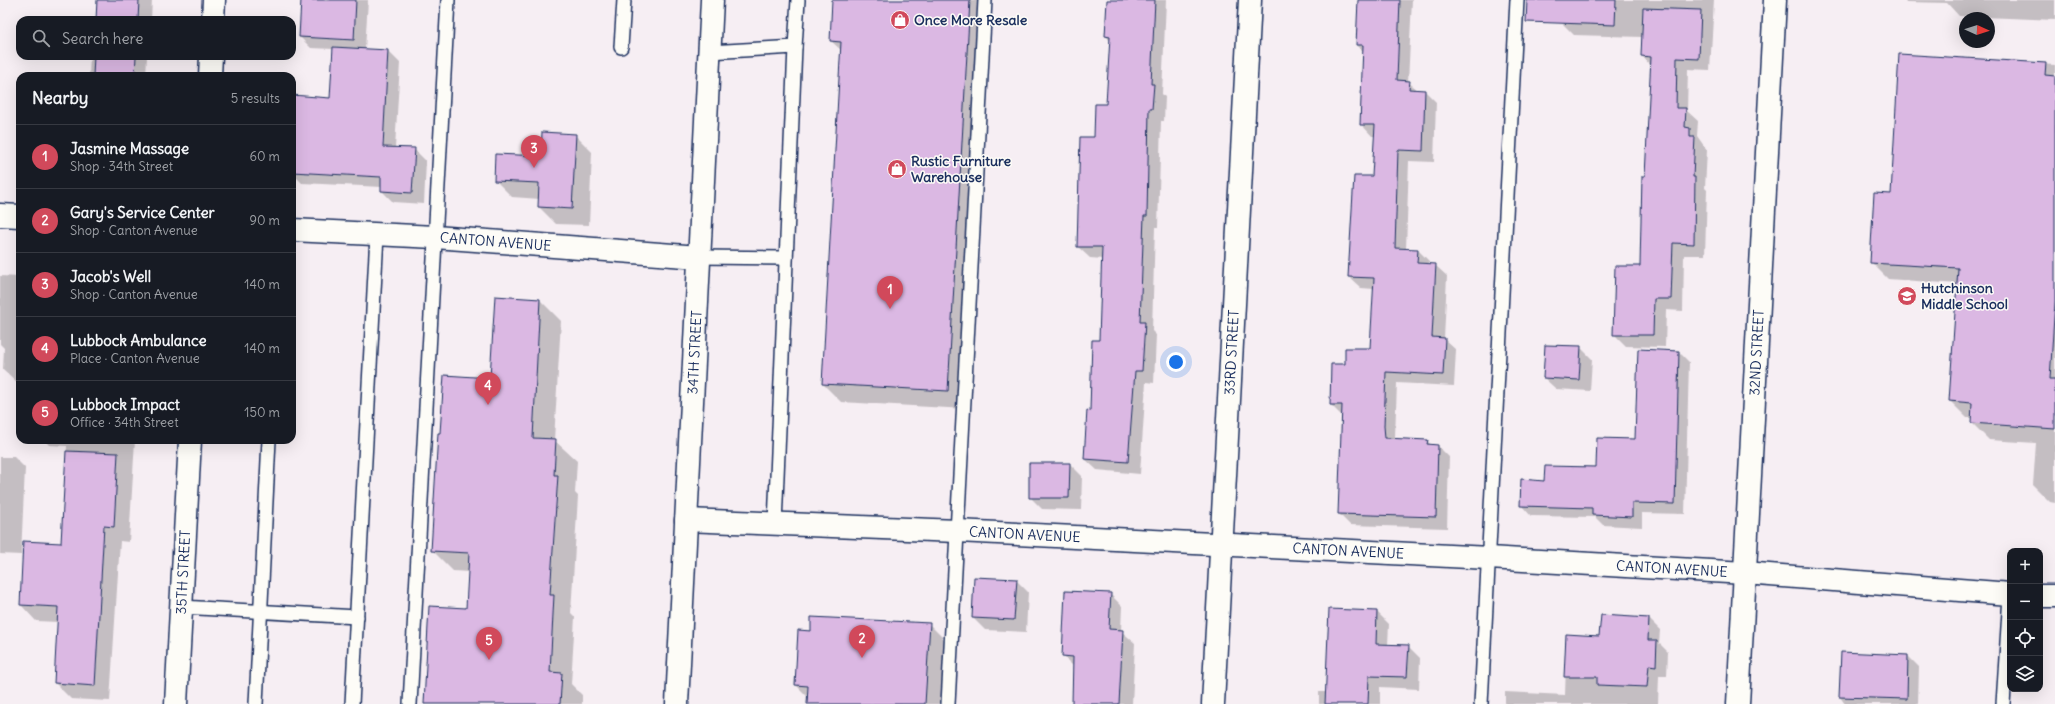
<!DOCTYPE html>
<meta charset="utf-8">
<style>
body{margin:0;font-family:Delius,sans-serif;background:#242831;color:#f1f3f6}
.controls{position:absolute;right:12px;bottom:12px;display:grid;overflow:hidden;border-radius:8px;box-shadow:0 4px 16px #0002}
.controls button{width:36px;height:36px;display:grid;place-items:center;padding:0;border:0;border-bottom:1px solid #363941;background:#171b24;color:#f1f3f6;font:20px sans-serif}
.compass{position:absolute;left:1959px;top:12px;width:36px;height:36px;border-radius:50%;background:#171b24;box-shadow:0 4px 16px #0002;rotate:93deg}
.you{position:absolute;left:1176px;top:362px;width:14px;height:14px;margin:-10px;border:3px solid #fff;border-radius:50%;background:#1a73e8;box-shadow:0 0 0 6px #1a73e833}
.badge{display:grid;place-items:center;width:26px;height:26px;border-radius:50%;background:#d1495b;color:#fff;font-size:13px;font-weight:700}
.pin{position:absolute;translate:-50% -33px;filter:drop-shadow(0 1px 2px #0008)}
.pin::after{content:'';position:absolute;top:21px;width:14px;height:12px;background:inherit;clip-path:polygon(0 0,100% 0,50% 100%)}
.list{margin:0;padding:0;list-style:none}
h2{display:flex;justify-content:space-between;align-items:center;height:52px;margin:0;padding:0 16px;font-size:17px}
h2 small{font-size:13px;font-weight:400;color:#9ea1a6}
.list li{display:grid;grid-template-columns:26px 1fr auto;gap:12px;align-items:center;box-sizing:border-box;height:64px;padding:0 16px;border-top:1px solid #363941}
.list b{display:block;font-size:15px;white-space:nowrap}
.list p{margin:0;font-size:13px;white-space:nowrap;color:#9ea1a6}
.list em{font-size:13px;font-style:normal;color:#9ea1a6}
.icon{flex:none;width:22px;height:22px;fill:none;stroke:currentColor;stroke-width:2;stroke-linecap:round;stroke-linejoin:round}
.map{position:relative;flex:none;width:2055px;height:704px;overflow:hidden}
.search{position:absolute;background:#171b24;box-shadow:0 4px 16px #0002;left:16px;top:16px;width:280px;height:44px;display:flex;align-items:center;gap:10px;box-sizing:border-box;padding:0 14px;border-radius:12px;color:#9ea1a6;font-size:15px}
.panel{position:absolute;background:#171b24;box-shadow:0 4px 16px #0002;left:16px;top:72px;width:280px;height:372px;border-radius:12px}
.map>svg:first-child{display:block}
.shadow{fill:#0003}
.building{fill:#dbb8e3;stroke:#1b2f5e}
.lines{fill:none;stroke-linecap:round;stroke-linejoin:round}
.service-casing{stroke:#1b2f5e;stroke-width:16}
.minor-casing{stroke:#1b2f5e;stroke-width:25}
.tertiary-casing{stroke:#1b2f5e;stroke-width:25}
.secondary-casing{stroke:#1b2f5e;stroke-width:25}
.service{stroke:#fdfcf7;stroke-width:13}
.minor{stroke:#fdfcf7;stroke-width:22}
.tertiary{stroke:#fdfcf7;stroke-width:22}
.secondary{stroke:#fdfcf7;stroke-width:22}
.labels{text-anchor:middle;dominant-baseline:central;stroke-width:3;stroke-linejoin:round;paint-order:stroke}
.poi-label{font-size:14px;font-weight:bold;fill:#1b2f5e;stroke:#fdfcf7;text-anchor:start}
.street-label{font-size:14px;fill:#1b2f5e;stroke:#fdfcf7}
</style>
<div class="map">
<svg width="2055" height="704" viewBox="0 0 2055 704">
<rect width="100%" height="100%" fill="#f6eef3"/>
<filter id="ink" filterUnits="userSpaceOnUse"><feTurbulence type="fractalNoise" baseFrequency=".025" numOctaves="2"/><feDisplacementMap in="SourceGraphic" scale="8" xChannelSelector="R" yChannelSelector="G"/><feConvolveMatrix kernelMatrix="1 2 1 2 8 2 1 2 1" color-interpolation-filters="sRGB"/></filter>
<g filter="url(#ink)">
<g class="shadow">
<path d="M98,0H152L151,20H97Z"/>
<path d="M301,0H368L365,50L388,51L400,63L395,148L414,149L426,161L424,204L393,202L382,191V187L302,183L292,173V141L331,99L334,49L311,48L300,37Z"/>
<path d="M833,0H989L966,409L841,402L823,384L841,50L831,41Z"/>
<path d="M1108,0H1166L1162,94L1165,97L1164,121H1161L1158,227H1155L1152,331L1156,335L1154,383L1146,382L1140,474L1097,470L1085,459L1100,341L1103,259L1090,258L1078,247L1095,138L1107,105L1110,41L1106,36Z"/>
<path d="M1359,0H1412L1408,82L1418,90L1425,91L1436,102L1434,162L1409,161L1406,249L1418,250L1429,261V265H1435L1447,276L1444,339L1456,350L1454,386L1397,383L1395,437V440L1427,441L1431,445L1438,446L1449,457L1447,528L1350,525L1339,514L1342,416L1331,405L1346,365L1371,349L1374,289L1361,288L1349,277L1373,177L1375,136H1372L1361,124L1364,52L1357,45Z"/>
<path d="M1563,0H1714L1710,70L1688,69L1687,111L1698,121L1697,136L1707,150L1705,188L1707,190L1705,255H1684L1683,311L1666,310L1665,347L1626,346L1614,334L1641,267L1651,66L1642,56V37L1574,35L1562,23Z"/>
<path d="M1905,0H2055V20L1959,16L1947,3L1906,2Z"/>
<path d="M1900,55L2055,65V503L2050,502L2033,485L2036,443L1989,440L1972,423V418H1967L1950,401L1958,284L1888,279L1871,262L1892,195Z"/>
<path d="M90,56H147L146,76H89Z"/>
<path d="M575,135L592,152L589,225L556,224L539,207L540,199L512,197L495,180L542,157Z"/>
<path d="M0,276L20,277V385L3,369L4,348L0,344Z"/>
<path d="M540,300L561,321L554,440L577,461L575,493L578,496L571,613L575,617L571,684L582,695V704H425L467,609L469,572L453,571L432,550L441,434L491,379Z"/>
<path d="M1580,347L1592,359L1590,391L1556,389L1544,378Z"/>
<path d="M1679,352L1689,362L1685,514L1642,513V527L1603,525L1595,517L1531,516L1521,505L1545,482L1597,468L1636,440Z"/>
<path d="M44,440H135L129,542L120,541L110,701L71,699L55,683L58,622L36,621L21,605L62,544L67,446L49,445Z"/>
<path d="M0,457H14L25,468L21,555L0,554Z"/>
<path d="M1070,464L1082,476L1081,510L1042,509L1030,497Z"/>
<path d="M1016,580L1028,592L1026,632L985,630L973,618Z"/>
<path d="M1110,594L1122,606L1121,631L1135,643L1132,704H1073L1074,667L1063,656Z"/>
<path d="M1377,612L1389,624L1388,645L1408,646L1420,658L1419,689L1380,687V704H1319V692H1327Z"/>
<path d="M1601,616L1649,619L1660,630L1659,643L1668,652L1667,676H1659L1658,704H1505V692L1565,695L1567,635L1600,637Z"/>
<path d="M929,624L946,641L943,704H808V697L796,685Z"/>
<path d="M1908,656L1919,667L1918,704H1845L1840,697Z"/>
</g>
<g class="building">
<path d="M97,0H139L138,20H96Z"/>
<path d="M301,0H356L354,40L299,37Z"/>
<path d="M832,0H970L948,391L822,384L841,42L830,41Z"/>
<path d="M1107,0H1155L1151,84H1154L1152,109H1149L1147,216H1144L1140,322H1145L1142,371H1135L1128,462L1084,459L1087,410L1090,411L1092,340H1099L1102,247H1077L1080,137H1094L1095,104H1106L1110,37L1105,36Z"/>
<path d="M1358,0H1400L1397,80L1410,81L1409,89L1425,90L1423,151L1398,150L1395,248L1418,249L1417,263L1436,264L1432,337L1445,338L1443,375L1386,372L1384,426L1385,438L1428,440L1427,444L1438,445L1436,517L1338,514L1342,405H1330L1331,364H1345V348H1370L1374,278L1348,277L1354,176H1372L1375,125H1360L1363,45H1356Z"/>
<path d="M1527,0H1616L1615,25L1526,22Z"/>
<path d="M1643,8L1701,10L1699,59L1677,58L1676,108H1686L1685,127L1690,128V137H1695L1693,177H1695L1694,244L1673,243L1671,299H1654L1653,335H1613L1615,266H1640L1642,176H1645L1651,57L1641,56Z"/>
<path d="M333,47L388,50L383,147L415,148L412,193L381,191V177L292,172V95L330,98Z"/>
<path d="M1899,54L2046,63L2045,75L2055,76V301L2050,379H2055V429L1971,423L1972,403L1949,401L1958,268L1870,263L1874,193L1891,194Z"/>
<path d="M94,56H136L135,76H93Z"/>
<path d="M542,132L576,134L572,209L538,207L539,183L494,181L495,154L541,156Z"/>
<path d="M495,296L540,299L533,438L556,439L554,475H558L550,595H554L550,672L562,673L560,704H424L429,606L466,608L469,553L431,551L438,433H440L444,375L490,378Z"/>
<path d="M1545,345L1581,346L1579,380L1543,378Z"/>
<path d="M1638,349L1679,351L1675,504L1632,503V517L1592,515V508L1520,506L1521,479L1544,481L1545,466L1596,467L1597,438L1635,439Z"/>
<path d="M66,451L118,453L114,527L104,526L95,686L54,683L58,607L20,605L23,541L61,543Z"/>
<path d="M1029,463H1070L1069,498H1029Z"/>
<path d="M974,577L1017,579L1014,620L972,618Z"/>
<path d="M1065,591L1111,593L1109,629L1123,630L1119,704H1072L1073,657L1062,656Z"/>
<path d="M1329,609L1377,611L1376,644L1409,645L1407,677L1369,676L1368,704H1325Z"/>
<path d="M1601,615L1649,618L1648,640H1657L1656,666L1649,665L1647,687L1597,685V677H1564L1566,634L1599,636Z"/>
<path d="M811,617L930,623L925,704H807L808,686L795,685L798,630L811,631Z"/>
<path d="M1841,652L1908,655L1907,699L1839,697Z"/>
</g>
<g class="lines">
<defs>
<g id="service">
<path d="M621,47L624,0"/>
<path d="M709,52L795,47L798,0"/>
<path d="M699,257L786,258"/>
<path d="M775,524L795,47"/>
<path d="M181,607L357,617"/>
<path d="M256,704L269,440"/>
<path d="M352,704L377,235"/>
<path d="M410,704L448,0"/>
<path d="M948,704L985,0"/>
<path d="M1481,704L1517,0"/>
<path d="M2003,704L2010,596"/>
</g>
<g id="minor">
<path d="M213,20L214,0"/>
<path d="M210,76L211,56"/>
<path d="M0,215L20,216"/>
<path id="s1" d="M292,230L435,237L699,257"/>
<path id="s2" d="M686,520L957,531L1489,558L1745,573L2010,594"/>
<path d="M2040,596H2055"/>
<path id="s3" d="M176,704L190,440"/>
<path id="s4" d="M1213,704L1250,0"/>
</g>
<g id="tertiary">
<path id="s5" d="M1738,704L1775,0"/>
</g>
<g id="secondary">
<path id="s6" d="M677,704L712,0"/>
</g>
</defs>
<use href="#service" class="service-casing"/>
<use href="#minor" class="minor-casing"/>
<use href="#tertiary" class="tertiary-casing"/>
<use href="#secondary" class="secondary-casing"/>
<use href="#service" class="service"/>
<use href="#minor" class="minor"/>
<use href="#tertiary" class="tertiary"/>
<use href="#secondary" class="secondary"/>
</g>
</g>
<defs>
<symbol id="shop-disc" viewBox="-11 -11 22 22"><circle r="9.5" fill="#d1495b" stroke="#fdfcf7"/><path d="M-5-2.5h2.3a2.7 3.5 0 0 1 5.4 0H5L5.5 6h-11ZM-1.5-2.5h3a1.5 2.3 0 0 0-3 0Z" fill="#fff"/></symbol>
<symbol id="school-disc" viewBox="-11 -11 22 22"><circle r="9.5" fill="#d1495b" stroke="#fdfcf7"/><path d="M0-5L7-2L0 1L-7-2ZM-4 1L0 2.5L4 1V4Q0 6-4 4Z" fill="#fff"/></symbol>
</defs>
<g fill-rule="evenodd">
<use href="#shop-disc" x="889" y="9" width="22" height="22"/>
<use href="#shop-disc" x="886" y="158" width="22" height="22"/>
<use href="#school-disc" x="1896" y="285" width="22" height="22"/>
</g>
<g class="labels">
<g class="poi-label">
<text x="914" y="20">Once More Resale</text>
<text x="911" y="161">Rustic Furniture<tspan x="911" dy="16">Warehouse</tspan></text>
<text x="1921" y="288">Hutchinson<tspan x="1921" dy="16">Middle School</tspan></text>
</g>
<g class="street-label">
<text stroke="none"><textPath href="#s1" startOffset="204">CANTON AVENUE</textPath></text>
<text stroke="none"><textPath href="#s6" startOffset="352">34TH STREET</textPath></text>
<text stroke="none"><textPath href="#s4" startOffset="352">33RD STREET</textPath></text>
<text stroke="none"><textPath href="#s5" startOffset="352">32ND STREET</textPath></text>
<text stroke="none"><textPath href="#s2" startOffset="339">CANTON AVENUE</textPath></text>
<text stroke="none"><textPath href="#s2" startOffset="663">CANTON AVENUE</textPath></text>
<text stroke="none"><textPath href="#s2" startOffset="987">CANTON AVENUE</textPath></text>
<text stroke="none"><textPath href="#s3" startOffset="132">35TH STREET</textPath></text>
</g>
</g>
</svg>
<div class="controls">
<button>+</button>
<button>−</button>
<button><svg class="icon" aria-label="locate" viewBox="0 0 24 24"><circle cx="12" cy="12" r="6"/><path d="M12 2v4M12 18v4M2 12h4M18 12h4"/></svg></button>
<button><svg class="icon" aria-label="layers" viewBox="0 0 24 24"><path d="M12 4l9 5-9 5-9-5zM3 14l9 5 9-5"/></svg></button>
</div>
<svg class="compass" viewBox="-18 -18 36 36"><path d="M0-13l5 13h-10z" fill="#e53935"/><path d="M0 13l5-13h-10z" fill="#9ea1a6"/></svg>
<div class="you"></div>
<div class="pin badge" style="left:890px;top:309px">1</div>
<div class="pin badge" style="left:862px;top:658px">2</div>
<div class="pin badge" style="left:534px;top:168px">3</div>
<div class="pin badge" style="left:488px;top:405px">4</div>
<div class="pin badge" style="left:489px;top:660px">5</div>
<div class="search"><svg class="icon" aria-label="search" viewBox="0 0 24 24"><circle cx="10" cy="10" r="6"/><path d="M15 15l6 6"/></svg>Search here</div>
<section class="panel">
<h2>Nearby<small>5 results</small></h2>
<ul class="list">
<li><span class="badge">1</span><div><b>Jasmine Massage</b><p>Shop · 34th Street</p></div><em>60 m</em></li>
<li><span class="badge">2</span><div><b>Gary's Service Center</b><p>Shop · Canton Avenue</p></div><em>90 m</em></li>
<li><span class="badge">3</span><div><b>Jacob's Well</b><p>Shop · Canton Avenue</p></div><em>140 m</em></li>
<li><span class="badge">4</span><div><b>Lubbock Ambulance</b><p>Place · Canton Avenue</p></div><em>140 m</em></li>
<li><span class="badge">5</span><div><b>Lubbock Impact</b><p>Office · 34th Street</p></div><em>150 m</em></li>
</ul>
</section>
</div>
